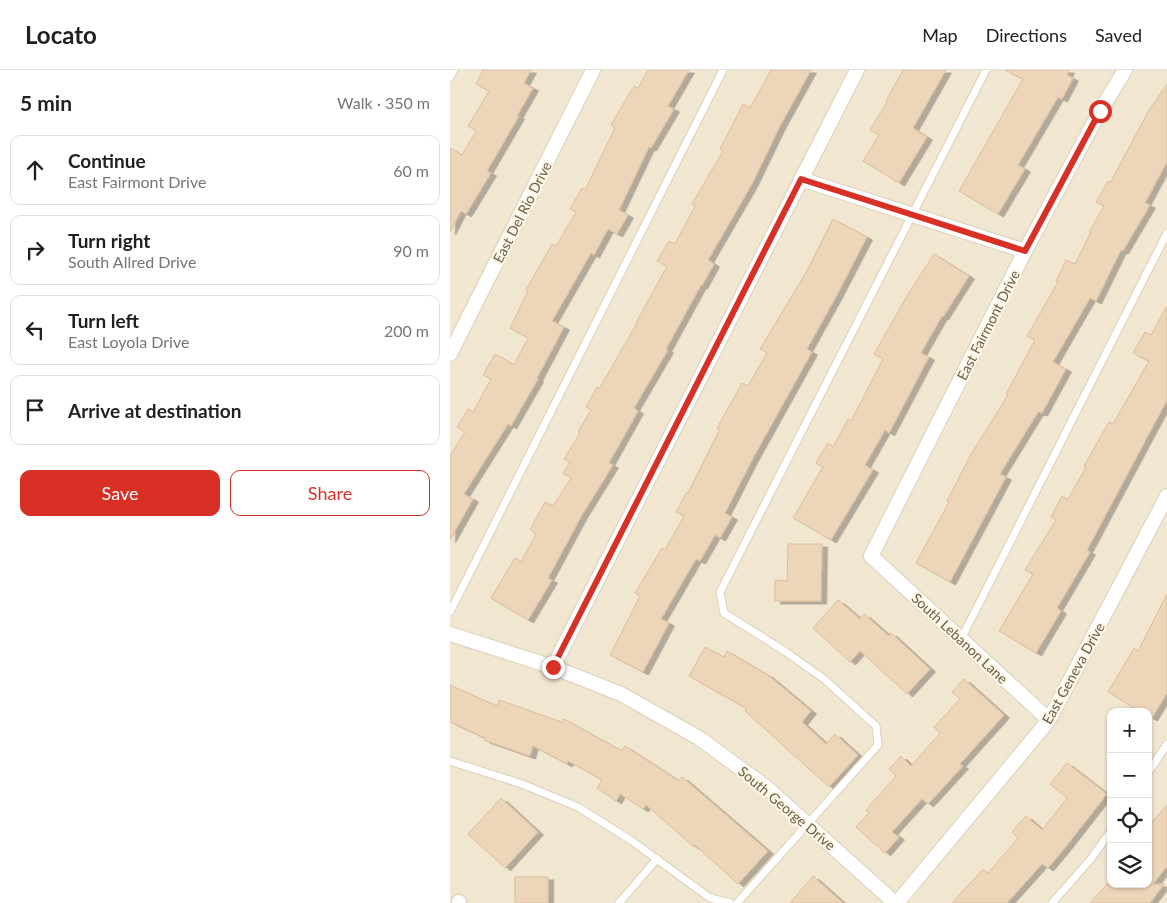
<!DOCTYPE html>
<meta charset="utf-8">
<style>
body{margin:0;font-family:Lato,sans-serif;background:#f2f2f2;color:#202124}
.controls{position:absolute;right:15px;bottom:15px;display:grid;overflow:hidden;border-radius:10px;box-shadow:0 1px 4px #0004}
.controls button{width:45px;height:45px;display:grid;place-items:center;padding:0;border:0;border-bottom:1px solid #e0e0e0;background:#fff;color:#202124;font:25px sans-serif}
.stop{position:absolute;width:15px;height:15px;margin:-11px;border:4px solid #d93025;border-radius:50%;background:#fff}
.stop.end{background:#d93025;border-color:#fff;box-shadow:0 1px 5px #0008}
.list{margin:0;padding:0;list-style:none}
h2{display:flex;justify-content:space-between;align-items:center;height:65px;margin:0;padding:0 20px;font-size:21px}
h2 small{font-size:16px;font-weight:400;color:#757577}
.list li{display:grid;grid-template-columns:32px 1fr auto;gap:15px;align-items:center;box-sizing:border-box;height:70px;margin:0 10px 10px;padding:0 10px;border:1px solid #e0e0e0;border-radius:10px}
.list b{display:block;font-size:19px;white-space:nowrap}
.list p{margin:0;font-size:16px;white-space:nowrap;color:#757577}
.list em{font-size:16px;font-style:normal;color:#757577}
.actions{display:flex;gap:10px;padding:15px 20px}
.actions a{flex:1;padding:11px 0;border:1px solid #d93025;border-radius:10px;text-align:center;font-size:18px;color:#d93025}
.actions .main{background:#d93025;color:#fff}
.icon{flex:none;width:28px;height:28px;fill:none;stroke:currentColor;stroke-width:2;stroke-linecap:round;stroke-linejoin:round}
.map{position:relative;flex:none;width:717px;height:833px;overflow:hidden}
header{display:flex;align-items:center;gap:30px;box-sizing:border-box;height:70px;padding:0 25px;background:#fff;border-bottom:1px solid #e0e0e0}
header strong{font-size:24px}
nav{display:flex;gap:28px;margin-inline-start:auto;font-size:18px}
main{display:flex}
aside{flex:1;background:#fff}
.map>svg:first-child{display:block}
.residential{fill:#f1e6d0;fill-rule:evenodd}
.building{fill:#edd5ba;stroke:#debd9c;filter:url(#shadow)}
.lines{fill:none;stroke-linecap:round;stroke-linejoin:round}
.service-casing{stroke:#ddd0bd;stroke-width:9}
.minor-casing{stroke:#ddd0bd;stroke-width:16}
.service{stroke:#fff;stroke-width:7}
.minor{stroke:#fff;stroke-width:14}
.route{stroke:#d93025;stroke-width:6}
.labels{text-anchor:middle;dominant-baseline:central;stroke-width:4.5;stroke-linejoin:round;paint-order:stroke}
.street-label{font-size:14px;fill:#6e5b4a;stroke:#fdf7e6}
</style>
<header>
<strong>Locato</strong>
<nav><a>Map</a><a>Directions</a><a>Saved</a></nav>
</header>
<main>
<aside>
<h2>5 min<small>Walk · 350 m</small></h2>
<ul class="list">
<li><svg class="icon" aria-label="ahead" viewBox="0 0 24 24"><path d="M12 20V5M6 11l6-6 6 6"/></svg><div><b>Continue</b><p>East Fairmont Drive</p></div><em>60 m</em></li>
<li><svg class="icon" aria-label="right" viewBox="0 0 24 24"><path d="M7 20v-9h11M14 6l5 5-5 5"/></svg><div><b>Turn right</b><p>South Allred Drive</p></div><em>90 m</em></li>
<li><svg class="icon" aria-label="left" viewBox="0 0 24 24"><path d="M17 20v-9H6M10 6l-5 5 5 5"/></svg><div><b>Turn left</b><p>East Loyola Drive</p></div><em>200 m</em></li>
<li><svg class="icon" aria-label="arrive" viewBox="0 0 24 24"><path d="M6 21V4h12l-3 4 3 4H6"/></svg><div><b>Arrive at destination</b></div></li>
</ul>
<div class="actions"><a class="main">Save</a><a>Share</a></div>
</aside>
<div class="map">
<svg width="717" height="833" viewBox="0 0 717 833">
<defs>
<filter id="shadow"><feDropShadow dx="5.5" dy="3" stdDeviation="0" flood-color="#0004"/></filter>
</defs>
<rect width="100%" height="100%" fill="#faf3e1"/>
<path class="residential" d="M0,0H717V833H0ZM661,642H698V814H661Z"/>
<g class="building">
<path d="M33,0H81L74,13L83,18L67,46H69L37,101L41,103L16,144L11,141L0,162V78L12,85L26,61L18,56L39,21L26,14Z"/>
<path d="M198,0H239L218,36L224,39L201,78L199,77L169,140L178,145L167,164L158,159L144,185L141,183L102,251L114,257L87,308L88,309L61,356L58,354L14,424L23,429L0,470V386L15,362L7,357L18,339L23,342L41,309L33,305L45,284L64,295L78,268L60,258L78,221L76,220L102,174L106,176L126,142L120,139L132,118L135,120L165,58L161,55L184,16L188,18Z"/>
<path d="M321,0H361L330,56L302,114L258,190L264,194L252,216L251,215L216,279L218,280L184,338L188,341L159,393L163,395L132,445L98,508L102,510L78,550L41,528L65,488L71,492L86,464L80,460L95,432L103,436L121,408L113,403L120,392L114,389L130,363L128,362L141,340L136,337L147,317L149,319L187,253H186L217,196L207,191L219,171L225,174L245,136L242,134L273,81L270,79L293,34L300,38Z"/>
<path d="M453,0H496L463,58L477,67L449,113L413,91L429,65L420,60L437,32L436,31Z"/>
<path d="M555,0H619L617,5L623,8L612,29L608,27L568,95L575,99L548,144L509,121L573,9Z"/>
<path d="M717,14V92L695,133L700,135L673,181L671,180L646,231L640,228L603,292L616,299L592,343L588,342L550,404L556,407L500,512L466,493L499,432L497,431L520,386L558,325L556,324L585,270L577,266L608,212L606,211L616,190L625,194L641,162H639L654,136L646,132L658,111L660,113L698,42Z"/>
<path d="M383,149L417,167L387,225L357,279L362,282L302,390L275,443L282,447L270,468L265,465L250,491L246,489L211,549L219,553L193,602L160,585L190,526L185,523L212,478L215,480L234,446L226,442L237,422L238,423L270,359L267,358L292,313L298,316L317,283L310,279L358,199Z"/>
<path d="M484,184L519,206L493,247L492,246L471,283L479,287L439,363L435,360L415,395L423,400L381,470L343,448L373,397L366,393L378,373L383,377L398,349L401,351L433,289L424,284L457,226Z"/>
<path d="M717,236V330L637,480L640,482L607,538L611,541L586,583L549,561L583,504L575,500L606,450L601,447L612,426L618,429L636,397L634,396L659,352L663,354L699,291L683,283L695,262L701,265Z"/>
<path d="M338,474H372L371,531H325V510L337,511Z"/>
<path d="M717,524V623L702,648L698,646V642H690L658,622L684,578L688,581Z"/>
<path d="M388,530L410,549L414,544L439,566L441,563L480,599L457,624L410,581L400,592L363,558Z"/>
<path d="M255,577L274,587L277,581L318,605L361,641L352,652L376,674L385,664L408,685L379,717L295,641L297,639L239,606Z"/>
<path d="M514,609L554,645L510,694L513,696L478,734L472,729L442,762L449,767L435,783L406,757L419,743L416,740L446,706L439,699L451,686L461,696L490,663L484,657L510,629L502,622Z"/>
<path d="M0,615L47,636L49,630L112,652L114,649L172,681L175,676L229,711L232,707L318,781L288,814L245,775L244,777L196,735L193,739L170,724L166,731L147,718L152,710L118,691L117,694L83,676L80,686L34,670L35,668L0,652Z"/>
<path d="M617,693L657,724L614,779L598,798L592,794L557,833H502L533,799L538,803L568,768L562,762L576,746L592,760L617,728L600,714Z"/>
<path d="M51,728L88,762L55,798L18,764Z"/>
<path d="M717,735V796L703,814H714L700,833H640L657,814H698V757Z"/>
<path d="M363,806L393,833H340Z"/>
<rect x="65" y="807" width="33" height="26"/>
</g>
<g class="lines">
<defs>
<g id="service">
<path d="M0,7L4,0"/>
<path d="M0,542L273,0"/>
<path d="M511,569L717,163"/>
<path d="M0,691L72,714L128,737L182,771L260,828L280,833"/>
<path d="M698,703L717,674"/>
<path d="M169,833L207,789"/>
<path d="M287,833L428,675L426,656L374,609L336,582L274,543L270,522L536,0"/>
<path d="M602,833L640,790L661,761"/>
</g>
<g id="minor">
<path d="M351,109L575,181"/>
<path d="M0,284L143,0"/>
<path d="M0,564L103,597L171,624L249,668L316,717L445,833"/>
<path d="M103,597L407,0"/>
<path d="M599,650L421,486L575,181L650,41L675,0"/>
<path d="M9,833V832"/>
<path d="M447,833L599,650L717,426"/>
</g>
</defs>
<use href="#service" class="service-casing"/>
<use href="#minor" class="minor-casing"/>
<use href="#service" class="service"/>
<use href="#minor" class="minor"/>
</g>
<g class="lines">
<path class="route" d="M103,597L351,109L575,181L650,41"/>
</g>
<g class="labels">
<g class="street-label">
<text transform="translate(72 142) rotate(-63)">East Del Rio Drive</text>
<text transform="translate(538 255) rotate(-63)">East Fairmont Drive</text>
<text transform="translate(510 568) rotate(43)">South Lebanon Lane</text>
<text transform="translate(623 603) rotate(-61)">East Geneva Drive</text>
<text transform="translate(337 738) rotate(40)">South George Drive</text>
</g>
</g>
</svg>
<div class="controls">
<button>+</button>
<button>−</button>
<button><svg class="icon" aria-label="locate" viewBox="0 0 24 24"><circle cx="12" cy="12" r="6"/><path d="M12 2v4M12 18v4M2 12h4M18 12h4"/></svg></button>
<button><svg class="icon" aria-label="layers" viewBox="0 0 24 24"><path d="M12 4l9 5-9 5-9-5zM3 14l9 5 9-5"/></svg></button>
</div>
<div class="stop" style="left:650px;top:41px"></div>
<div class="stop end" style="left:103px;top:597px"></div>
</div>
</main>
